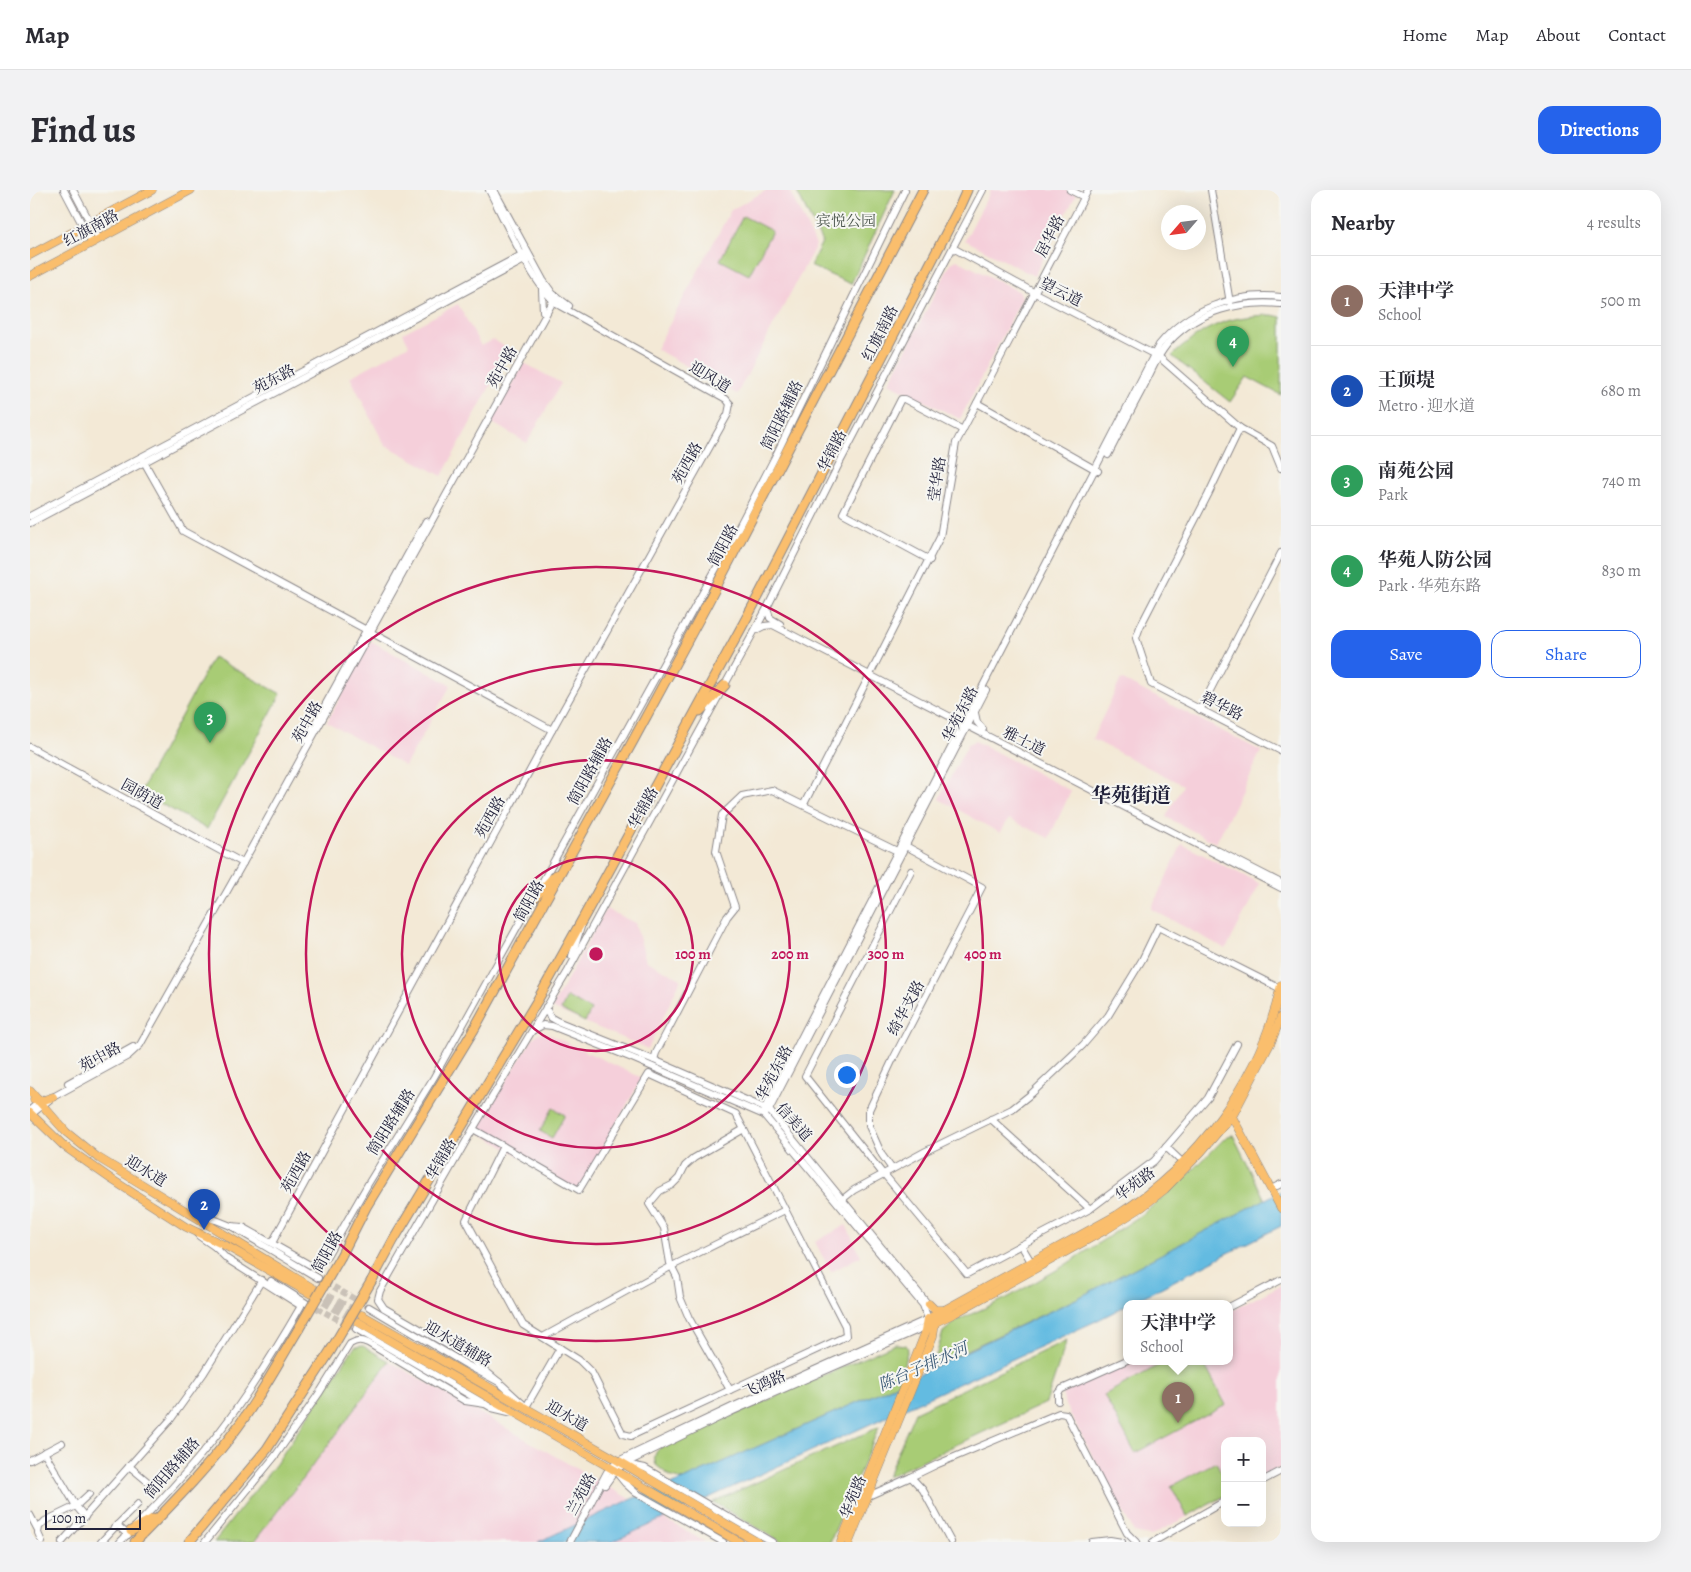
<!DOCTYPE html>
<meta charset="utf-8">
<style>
body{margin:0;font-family:Alegreya,"Noto Serif SC",serif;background:#f2f2f3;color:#2b2b33}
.controls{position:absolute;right:15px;bottom:15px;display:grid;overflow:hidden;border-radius:10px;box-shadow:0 5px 20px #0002}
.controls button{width:45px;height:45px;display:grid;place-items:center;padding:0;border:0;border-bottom:1px solid #e1e1e2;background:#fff;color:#2b2b33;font:25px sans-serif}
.compass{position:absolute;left:1131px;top:15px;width:45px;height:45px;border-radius:50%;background:#fff;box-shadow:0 5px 20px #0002;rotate:242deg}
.scale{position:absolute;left:15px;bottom:12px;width:96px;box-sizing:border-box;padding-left:5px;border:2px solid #22223b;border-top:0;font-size:14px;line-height:18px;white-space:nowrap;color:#22223b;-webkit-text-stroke:4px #f6f6f2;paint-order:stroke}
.you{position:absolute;left:816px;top:884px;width:18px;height:18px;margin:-12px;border:4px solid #fff;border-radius:50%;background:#1a73e8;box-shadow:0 0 0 8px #1a73e833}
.badge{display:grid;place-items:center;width:32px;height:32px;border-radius:50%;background:#2563eb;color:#fff;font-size:16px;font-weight:700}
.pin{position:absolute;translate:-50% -41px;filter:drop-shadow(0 1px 2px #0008)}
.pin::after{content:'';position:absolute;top:26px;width:18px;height:15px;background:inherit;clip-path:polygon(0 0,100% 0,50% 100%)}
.popup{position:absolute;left:1093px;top:1110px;width:110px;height:65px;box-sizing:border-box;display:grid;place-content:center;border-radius:10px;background:#fff;filter:drop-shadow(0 1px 4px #0005);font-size:16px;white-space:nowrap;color:#7c7c81}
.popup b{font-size:19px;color:#2b2b33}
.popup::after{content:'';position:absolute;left:50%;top:100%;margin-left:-10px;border:10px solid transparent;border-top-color:#fff}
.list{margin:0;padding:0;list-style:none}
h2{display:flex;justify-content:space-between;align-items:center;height:65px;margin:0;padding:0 20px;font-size:21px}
h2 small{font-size:16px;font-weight:400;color:#7c7c81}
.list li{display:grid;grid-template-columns:32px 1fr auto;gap:15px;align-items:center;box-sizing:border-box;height:90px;padding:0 20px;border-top:1px solid #e1e1e2}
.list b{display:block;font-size:19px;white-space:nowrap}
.list p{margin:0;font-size:16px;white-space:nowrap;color:#7c7c81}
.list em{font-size:16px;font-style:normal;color:#7c7c81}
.actions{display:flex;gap:10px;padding:15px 20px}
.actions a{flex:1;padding:11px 0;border:1px solid #2563eb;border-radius:15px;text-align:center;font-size:18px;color:#2563eb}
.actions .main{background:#2563eb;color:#fff}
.map{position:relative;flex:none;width:1251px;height:1352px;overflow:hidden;border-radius:15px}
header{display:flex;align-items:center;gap:30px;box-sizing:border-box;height:70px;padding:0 25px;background:#fff;border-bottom:1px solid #e1e1e2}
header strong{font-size:24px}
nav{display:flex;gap:28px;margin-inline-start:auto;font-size:18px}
.intro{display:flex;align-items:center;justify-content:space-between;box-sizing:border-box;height:120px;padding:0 30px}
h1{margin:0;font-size:35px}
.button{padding:12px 22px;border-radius:15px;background:#2563eb;color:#fff;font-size:18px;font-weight:700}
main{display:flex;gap:30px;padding:0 30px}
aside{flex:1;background:#fff;border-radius:15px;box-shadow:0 5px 20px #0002}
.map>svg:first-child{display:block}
.built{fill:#f5cfda}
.green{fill:#a8cc75;stroke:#657758}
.water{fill:#64bbe1;stroke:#436e8e}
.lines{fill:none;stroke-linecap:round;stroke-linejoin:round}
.minor-tunnel{stroke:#c9c1b7;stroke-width:6;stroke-dasharray:6 3;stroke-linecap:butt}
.major-tunnel{stroke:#c9c1b7;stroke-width:8;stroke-dasharray:8 4;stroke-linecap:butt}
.minor-casing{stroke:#8a8688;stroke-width:8}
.major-casing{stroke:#8a8688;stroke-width:9}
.highway-casing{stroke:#8a8688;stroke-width:11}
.minor{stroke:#fff;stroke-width:6}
.major{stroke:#fabe6d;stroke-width:8}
.highway{stroke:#fabe6d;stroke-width:9}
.highway-bridge-casing{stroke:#8a8688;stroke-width:11;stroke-linecap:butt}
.highway-bridge{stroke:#fabe6d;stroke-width:9}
.ring{fill:none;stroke:#c2185b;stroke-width:2.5}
.labels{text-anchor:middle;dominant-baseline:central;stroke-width:4;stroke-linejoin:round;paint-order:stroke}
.park-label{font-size:15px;fill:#4a554c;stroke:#f6f6f2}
.street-label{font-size:15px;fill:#22223b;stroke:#f6f6f2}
.water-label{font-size:16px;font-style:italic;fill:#395875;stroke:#f6f6f2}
.district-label{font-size:20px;font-weight:bold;fill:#22223b;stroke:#f6f6f2}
.centre{fill:#c2185b;stroke:#f6f6f2;stroke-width:2.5}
.ring-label{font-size:15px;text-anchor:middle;font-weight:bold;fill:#c2185b;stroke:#f6f6f2;stroke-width:4;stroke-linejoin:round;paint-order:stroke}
</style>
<header>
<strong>Map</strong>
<nav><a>Home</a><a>Map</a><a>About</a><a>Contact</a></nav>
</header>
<div class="intro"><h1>Find us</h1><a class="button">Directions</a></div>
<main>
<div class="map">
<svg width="1251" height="1352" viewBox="0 0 1251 1352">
<rect width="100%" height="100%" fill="#f6f6f2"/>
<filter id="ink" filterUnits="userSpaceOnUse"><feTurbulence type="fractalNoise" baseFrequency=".02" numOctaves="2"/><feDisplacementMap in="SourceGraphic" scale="10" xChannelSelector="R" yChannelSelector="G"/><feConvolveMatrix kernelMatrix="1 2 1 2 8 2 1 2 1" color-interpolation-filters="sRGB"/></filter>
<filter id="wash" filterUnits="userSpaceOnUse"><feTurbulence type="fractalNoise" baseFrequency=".0096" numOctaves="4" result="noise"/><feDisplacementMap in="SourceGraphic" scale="20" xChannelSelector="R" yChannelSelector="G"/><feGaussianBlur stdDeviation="1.12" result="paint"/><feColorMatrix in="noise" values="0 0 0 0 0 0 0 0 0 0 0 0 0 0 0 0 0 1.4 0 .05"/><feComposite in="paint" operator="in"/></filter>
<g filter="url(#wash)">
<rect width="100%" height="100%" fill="#f3e9d6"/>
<g class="built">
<path d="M737,0H759L786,55L707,204L626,159L701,20Z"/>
<path d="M961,0H1036L1046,5L1004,86L935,50Z"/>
<path d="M927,70L990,102L992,108L930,229L859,193L921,73Z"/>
<path d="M428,114L451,156L463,150L480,159L412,286L354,254L320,187L379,155L373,143Z"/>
<path d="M494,173L531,193L497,253L461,232Z"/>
<path d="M341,451L421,495L375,576L297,532Z"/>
<path d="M1091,489L1231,561L1186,653L1136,627L1153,595L1062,549Z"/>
<path d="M945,551L1041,601L1019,648L979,629L970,643L909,609L938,554Z"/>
<path d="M1152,654L1230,694L1196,759L1121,719Z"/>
<path d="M576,719L605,733L616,771L651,789L618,859L524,819L522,817Z"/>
<path d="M514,842L612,888L548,1002L446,940L503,848L509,843Z"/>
<path d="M816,1035L831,1066L801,1082L785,1052Z"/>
<path d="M1251,1095V1277L1232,1287V1251H1195V1307L1120,1346L1108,1344L1104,1342L1035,1215L1032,1203L1100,1172H1199V1122Z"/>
<path d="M359,1171L675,1352H222Z"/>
</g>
<g class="green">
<path d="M766,0H865L821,94L780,76L792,52Z"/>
<path d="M713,26L742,41L719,85L690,70Z"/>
<path d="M1242,125L1251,127V205L1217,187L1200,212L1142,166C1174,136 1197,126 1242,125Z"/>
<path d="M183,467L251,504L177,639L110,602Z"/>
<path d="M537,807L561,820L555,832L531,820Z"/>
<path d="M523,918L535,925L522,948L510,941Z"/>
<path d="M1203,945L1235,1010L1046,1109L903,1176L913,1142L928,1130L977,1108L1032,1077L1113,1024L1159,984L1197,946Z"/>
<path d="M1037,1150L1016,1213L857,1287L885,1222Z"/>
<path d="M865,1154L876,1155L878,1159L868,1194L653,1290L641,1287L626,1275C623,1267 625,1262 631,1257Z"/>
<path d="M333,1156L359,1171L306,1245L224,1352H184L246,1274L321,1162L325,1157Z"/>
<path d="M1135,1172H1173L1196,1215L1105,1263L1074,1205Z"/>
<path d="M849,1237L800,1352H752L683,1312Z"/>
<path d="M1186,1272L1195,1289V1306L1157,1326L1141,1296Z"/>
</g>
<path class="water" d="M1251,1001V1036L1066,1131L582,1352H508L604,1308L653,1290L868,1194L1046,1109Z"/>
</g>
<g filter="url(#ink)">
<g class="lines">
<g class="minor-tunnel">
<path d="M288,1088L339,1117"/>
<path d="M279,1114L326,1139"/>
</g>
<g class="major-tunnel">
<path d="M286,1100L332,1125"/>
<path d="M283,1105L328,1132"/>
</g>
<defs>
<g id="minor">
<path d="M34,0L62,53"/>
<path d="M43,0L69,49"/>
<path d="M459,0C474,29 505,100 530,116L696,209L700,214"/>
<path d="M464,0L513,90L523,104L539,116"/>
<path d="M1040,0L1054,7"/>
<path d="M1181,0L1200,113"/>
<path d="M923,58L1005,103L1129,167L1210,238"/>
<path d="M512,100L513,121"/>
<path d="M947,213L1068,281"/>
<path d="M1078,265C1090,241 1102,218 1115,194C1122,179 1129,163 1140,151C1168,121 1211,110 1251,114"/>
<path d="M113,270L153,341L522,540"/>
<path d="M1251,278L1242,256L1210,238L1178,305L1110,437L1106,448L1121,494L1251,561"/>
<path d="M0,326L497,62"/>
<path d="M0,333L500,67"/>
<path d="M900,370L813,323L871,209H874L933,240"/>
<path d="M737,418L740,428L750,434"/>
<path d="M726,440L734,436L743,435L1251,698"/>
<path d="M1170,520L1251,363"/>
<path d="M945,523L947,532L953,539"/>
<path d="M276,550L396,331"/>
<path d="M0,557L213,673"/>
<path d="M774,614L910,347L926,253L1058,0"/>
<path d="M1181,657L1251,693"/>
<path d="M542,766L551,737"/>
<path d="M516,817L520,827L527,831L624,870L739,920L901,1118"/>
<path d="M504,840L513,835L522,836L602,868L734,925L893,1115L898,1129L702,1217L588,1271L577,1282L540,1352"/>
<path d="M624,870L626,863L697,727L705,717L686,661L692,625L712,606L742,600L869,662"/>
<path d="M619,884L706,924L815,1136L816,1146L601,1246L593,1244L562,1183L549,1170L493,1135L436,1030L473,956L549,1000Z"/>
<path d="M38,893L103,857"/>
<path d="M0,920L13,909"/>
<path d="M2,924L23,907L98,866L110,855L213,673L526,106"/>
<path d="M734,925L735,918L1129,155C1158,119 1205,102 1251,107"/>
<path d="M734,925L739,920L956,500"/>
<path d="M961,929L1060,1019"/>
<path d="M443,939L473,956"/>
<path d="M1136,957L1155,975"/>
<path d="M862,979L852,965L839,936V920L863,869L952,697L872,654"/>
<path d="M853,984L775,886L881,681"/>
<path d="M854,984L937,1084L991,1055L1003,1075"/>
<path d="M1241,999L1251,994"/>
<path d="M808,1013L824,1000L896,961L982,919L1001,904L1053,855L1078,826L1112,770L1128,737L1251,799"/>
<path d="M165,1025L186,1030L201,1036L288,1088"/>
<path d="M201,1036L213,1037L280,1075L290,1073L295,1069L338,994L404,887L703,348L746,265L875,0"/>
<path d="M169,1046L188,1059"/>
<path d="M242,1053L522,540L698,224L700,214"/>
<path d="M991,1055L1060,1019L1124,971L1178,908L1207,854"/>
<path d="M241,1091L276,1113"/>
<path d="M339,1117L437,1175L469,1192L494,1215"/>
<path d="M1199,1117L1251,1090"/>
<path d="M326,1139L462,1218L483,1223"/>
<path d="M513,1147L642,1076L755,1020"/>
<path d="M469,1192L440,1168L354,1118L348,1109L350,1101L443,939L538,781L737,418L808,276L953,0"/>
<path d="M700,1200L659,1128L650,1107L647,1087L640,1073L634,1038L619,1014L630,1001L642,995L649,988L655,976L664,968L714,939"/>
<path d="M1028,1211V1203L1032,1199L1097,1170"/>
<path d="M496,1217L530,1158"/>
<path d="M0,1270L32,1253"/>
<path d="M596,1274L615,1278L742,1352"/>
<path d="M99,1276L123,1296"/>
<path d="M586,1282L595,1293L606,1303L693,1352"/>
<path d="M881,1287L908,1274L1029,1223L1036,1224L1097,1343L1106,1352"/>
<path d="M1232,1291L1251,1281"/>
<path d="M575,1295L585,1281L594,1274L703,1221L897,1136"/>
<path d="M836,1307L881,1287L893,1300L921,1352"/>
<path d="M0,1325L8,1340"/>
<path d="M55,1327L46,1316L59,1304"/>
<path d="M87,1335L108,1314"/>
<path d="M12,1352L8,1343L9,1337L15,1331L46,1316L14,1262"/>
<path d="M32,1352L141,1229L174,1183L232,1090"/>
<path d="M71,1352L87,1335L98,1345"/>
<path d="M90,1352C129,1313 167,1273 199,1229C226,1192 249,1154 271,1116L197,1069L185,1057"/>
<path d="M175,1352L246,1265L290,1202L320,1154C327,1150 331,1150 338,1153L435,1211L455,1214"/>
<path d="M1062,1352L1080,1350L1092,1352"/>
<path d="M1123,1352L1195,1311"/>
</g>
<g id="major">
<path d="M0,65L122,0"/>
<path d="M0,86L161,0"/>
<path d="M0,901L36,942L67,967L284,1099"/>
<path d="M4,910L11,911L23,907"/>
<path d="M0,923L34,956L81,989L156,1037L198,1057L281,1104"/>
<path d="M1200,923L1251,1018"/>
<path d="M899,1114L905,1120H914"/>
<path d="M332,1125L594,1274L727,1352"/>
<path d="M328,1132L709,1352"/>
<path d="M897,1136L925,1123L1077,1039L1112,1017L1135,999L1171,962L1204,923L1241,852L1251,827"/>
<path d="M811,1352L881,1179L896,1141L898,1129L1087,1025C1167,975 1231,889 1251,795"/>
<path d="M819,1352L903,1146L905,1132"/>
</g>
<g id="highway">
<path d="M670,521L695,495"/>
<path d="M503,709L526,685"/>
<path d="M311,1066L336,1017L443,841L604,549L676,416L893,0"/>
<path d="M342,1090L363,1051L507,811L556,723L729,405L928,20L937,0"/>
<path d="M101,1341L123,1329"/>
<path d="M105,1352C140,1316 177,1279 207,1238C230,1207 248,1173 268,1140"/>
<path d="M159,1352L237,1259L301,1160"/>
</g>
</defs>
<use href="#minor" class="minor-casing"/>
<use href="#major" class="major-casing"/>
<use href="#highway" class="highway-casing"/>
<use href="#minor" class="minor"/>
<use href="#major" class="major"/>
<use href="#highway" class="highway"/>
<defs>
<g id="highway-bridge">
<path d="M268,1140L311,1066"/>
<path d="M301,1160L342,1090"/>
</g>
</defs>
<use href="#highway-bridge" class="highway-bridge-casing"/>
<use href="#highway-bridge" class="highway-bridge"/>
</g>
</g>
<g class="ring">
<circle cx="566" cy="764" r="97"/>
<circle cx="566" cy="764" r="194"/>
<circle cx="566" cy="764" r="290"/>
<circle cx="566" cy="764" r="387"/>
</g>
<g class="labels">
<g class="park-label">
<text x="816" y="31">宾悦公园</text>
</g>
<g class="street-label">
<text transform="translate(61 38) rotate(-28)">红旗南路</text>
<text transform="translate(1020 46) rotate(-63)">居华路</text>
<text transform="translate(1031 102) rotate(27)">望云道</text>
<text transform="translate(850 143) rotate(-63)">红旗南路</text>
<text transform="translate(472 177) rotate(-61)">苑中路</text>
<text transform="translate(680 187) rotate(31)">迎风道</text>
<text transform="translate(244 189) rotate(-28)">苑东路</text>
<text transform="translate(752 225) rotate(-64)">简阳路辅路</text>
<text transform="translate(802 261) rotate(-63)">华锦路</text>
<text transform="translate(657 273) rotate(-61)">苑西路</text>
<text transform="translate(907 289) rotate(-81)">莹华路</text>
<text transform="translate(693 355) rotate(-62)">简阳路</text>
<text transform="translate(1192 516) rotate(27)">碧华路</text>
<text transform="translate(930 524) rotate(-63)">华苑东路</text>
<text transform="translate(277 532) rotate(-61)">苑中路</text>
<text transform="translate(994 551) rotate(27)">雅士道</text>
<text transform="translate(560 581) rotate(-61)">简阳路辅路</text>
<text transform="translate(112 604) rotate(29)">园荫道</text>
<text transform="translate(613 618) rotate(-61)">华锦路</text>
<text transform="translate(460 627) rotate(-61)">苑西路</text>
<text transform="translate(499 711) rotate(-61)">简阳路</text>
<text transform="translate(876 818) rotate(-62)">绮华支路</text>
<text transform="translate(70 867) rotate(-29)">苑中路</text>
<text transform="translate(744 883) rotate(-62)">华苑东路</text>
<text transform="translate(361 932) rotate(-58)">简阳路辅路</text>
<text transform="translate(764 932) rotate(48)">信美道</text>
<text transform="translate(411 969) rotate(-60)">华锦路</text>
<text transform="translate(116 981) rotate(31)">迎水道</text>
<text transform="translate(266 982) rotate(-61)">苑西路</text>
<text transform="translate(1105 994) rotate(-37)">华苑路</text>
<text transform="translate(297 1062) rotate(-61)">简阳路</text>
<text transform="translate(428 1154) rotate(30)">迎水道辅路</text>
<text transform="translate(734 1194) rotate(-24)">飞鸿路</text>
<text transform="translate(537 1226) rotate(30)">迎水道</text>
<text transform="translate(142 1278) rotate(-49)">简阳路辅路</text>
<text transform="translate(551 1304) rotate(-62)">兰苑路</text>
<text transform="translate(823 1307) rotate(-68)">华苑路</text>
</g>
<g class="water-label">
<text transform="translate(893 1177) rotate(-24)">陈台子排水河</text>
</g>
<g class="district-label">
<text x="1101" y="605">华苑街道</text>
</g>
</g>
<circle cx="566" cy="764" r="8" class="centre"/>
<g class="ring-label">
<text x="663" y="769">100 m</text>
<text x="760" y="769">200 m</text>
<text x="856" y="769">300 m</text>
<text x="953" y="769">400 m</text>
</g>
</svg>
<div class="controls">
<button>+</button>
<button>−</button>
</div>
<svg class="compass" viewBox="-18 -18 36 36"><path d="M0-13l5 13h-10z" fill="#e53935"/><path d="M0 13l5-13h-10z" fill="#7c7c81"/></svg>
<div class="scale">100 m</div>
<div class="you"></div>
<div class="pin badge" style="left:1148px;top:1233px;background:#8d6e63">1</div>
<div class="popup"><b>天津中学</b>School</div>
<div class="pin badge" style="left:174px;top:1040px;background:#1a4fb4">2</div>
<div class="pin badge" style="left:180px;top:553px;background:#2e9e5b">3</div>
<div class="pin badge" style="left:1203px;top:177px;background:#2e9e5b">4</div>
</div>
<aside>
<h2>Nearby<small>4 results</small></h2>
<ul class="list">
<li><span class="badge" style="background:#8d6e63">1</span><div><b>天津中学</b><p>School</p></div><em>500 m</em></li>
<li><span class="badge" style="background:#1a4fb4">2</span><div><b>王顶堤</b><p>Metro · 迎水道</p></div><em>680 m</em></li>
<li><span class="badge" style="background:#2e9e5b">3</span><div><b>南苑公园</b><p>Park</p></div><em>740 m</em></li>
<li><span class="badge" style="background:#2e9e5b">4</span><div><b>华苑人防公园</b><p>Park · 华苑东路</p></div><em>830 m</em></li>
</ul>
<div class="actions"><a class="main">Save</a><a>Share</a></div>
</aside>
</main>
